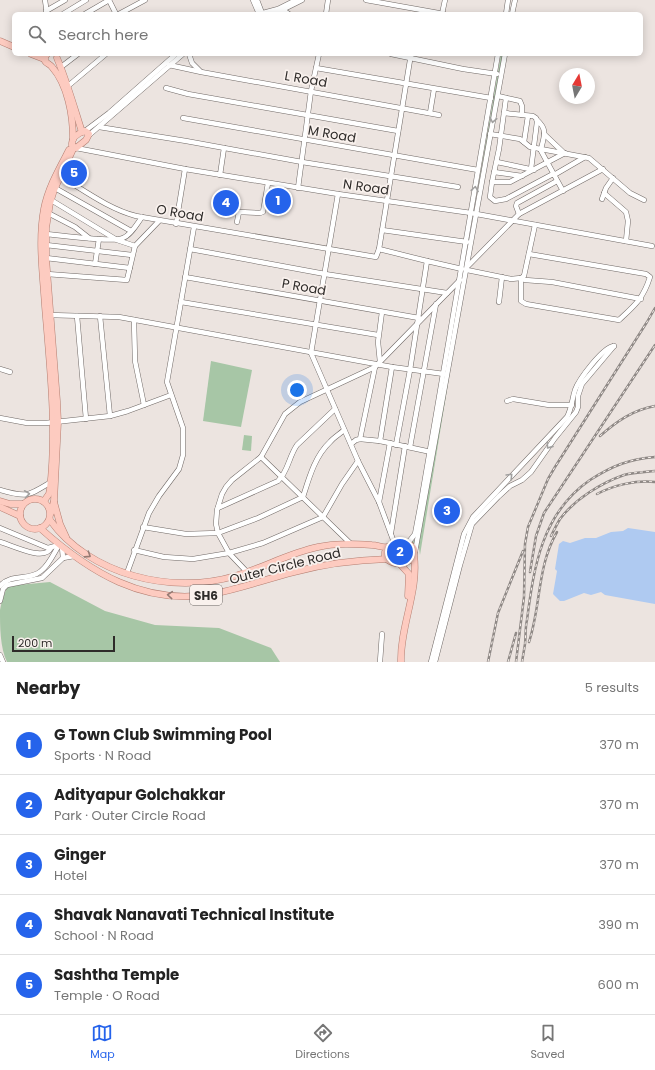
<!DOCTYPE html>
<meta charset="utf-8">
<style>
body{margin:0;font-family:Poppins,sans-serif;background:#f2f2f2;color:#222}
.compass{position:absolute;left:559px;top:68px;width:36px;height:36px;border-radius:50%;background:#fff;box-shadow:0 2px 10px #0003;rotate:10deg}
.scale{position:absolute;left:12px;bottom:10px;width:103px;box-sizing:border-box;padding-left:4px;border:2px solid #2e2b29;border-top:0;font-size:11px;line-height:14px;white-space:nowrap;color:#2e2b29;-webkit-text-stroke:3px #f9f1ed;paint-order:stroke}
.you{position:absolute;left:297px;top:390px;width:14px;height:14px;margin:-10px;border:3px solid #fff;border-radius:50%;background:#1a73e8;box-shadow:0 0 0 6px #1a73e833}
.badge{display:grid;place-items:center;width:26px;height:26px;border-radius:50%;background:#2563eb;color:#fff;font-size:13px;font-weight:700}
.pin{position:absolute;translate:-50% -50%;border:2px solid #fff;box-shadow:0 1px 4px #0006}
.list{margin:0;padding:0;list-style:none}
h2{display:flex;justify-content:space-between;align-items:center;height:52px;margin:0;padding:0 16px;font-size:17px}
h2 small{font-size:13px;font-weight:400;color:#767676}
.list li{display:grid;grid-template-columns:26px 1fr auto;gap:12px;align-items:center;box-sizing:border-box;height:60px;padding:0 16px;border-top:1px solid #e0e0e0}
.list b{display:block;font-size:15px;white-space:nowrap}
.list p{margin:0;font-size:13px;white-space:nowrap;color:#767676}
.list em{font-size:13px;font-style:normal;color:#767676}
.icon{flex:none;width:22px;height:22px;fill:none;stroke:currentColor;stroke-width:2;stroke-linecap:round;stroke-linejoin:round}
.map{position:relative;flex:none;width:655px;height:662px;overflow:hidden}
.search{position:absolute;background:#fff;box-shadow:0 2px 10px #0003;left:12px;right:12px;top:12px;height:44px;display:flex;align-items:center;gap:10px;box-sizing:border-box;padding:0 14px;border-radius:6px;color:#767676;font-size:15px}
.sheet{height:352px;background:#fff}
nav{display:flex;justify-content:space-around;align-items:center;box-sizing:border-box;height:56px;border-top:1px solid #e0e0e0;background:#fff;font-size:11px;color:#767676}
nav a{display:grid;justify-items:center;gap:2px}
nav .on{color:#2563eb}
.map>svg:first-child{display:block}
.green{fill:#a7c6a6}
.water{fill:#afcaf1}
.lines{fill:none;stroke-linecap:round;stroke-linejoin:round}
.minor-casing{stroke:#706966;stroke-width:5.5}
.major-casing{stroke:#b37d70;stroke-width:7}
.minor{stroke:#fff;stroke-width:4.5}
.major{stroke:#fdcbc0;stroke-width:6}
.rail-casing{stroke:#8e8885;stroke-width:2.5}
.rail{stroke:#f9f1ed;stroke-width:1;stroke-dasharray:3;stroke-linecap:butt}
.oneway{stroke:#a1a09f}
.oneway2{stroke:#967b74}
.labels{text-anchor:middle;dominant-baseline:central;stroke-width:3.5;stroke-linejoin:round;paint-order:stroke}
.shield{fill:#f9f1ed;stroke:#6b6664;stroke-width:1}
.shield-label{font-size:12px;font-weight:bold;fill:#2e2b29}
.street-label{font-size:13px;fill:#2e2b29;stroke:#f9f1ed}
</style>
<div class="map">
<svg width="655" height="662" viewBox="0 0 655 662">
<rect width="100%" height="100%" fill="#ece4e0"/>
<g class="green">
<path d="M501,54H503L474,211Z"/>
<path d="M475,218L420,555L419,548L414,545L412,547L411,558L399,561L389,559L386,553L387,549L409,545L417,538Z"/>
<path d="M211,361L252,370L241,427L203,421Z"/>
<path d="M244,435L252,436L251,451L242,450Z"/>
<path d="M50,582L105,611L155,625L219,628L271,648L280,662H7C0,647 0,627 0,610C1,602 5,594 7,586Z"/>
</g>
<g class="water">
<path d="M271,189L288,192L284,213L268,210Z"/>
<path d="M628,528L655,532V604L605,595L601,592L591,595L584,593L564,601H560L553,594L557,571L555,569L559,544L563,541L570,543L585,538H596L611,532L623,531Z"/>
</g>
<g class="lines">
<defs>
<g id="minor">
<path d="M45,0L47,14"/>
<path d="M253,0L259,14"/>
<path d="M257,0L262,13"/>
<path d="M366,0L444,14"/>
<path d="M283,10L289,14"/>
<path d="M46,11L65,0"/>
<path d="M263,13L278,9L296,0"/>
<path d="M63,14L86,0"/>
<path d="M85,14L109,0L116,14"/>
<path d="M119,14L145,0"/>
<path d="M274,14L302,0"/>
<path d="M326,14L328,0"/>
<path d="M442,14L445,0"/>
<path d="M506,14L508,0"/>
<path d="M512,14L515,0"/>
<path d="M189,54L192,63L200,71"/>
<path d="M391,54L463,69L497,74"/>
<path d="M169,65L201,72L439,115"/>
<path d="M61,67L78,54"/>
<path d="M316,68L491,98"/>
<path d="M68,86L106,54"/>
<path d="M166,88L188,94L398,131"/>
<path d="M498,96L520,101L522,106V115"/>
<path d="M506,98L499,149L492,182L490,197L495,201L506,199L553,174"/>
<path d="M430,113L434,89"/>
<path d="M504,113L533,116L536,118L537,122L531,169"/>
<path d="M183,118L478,170"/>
<path d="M537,120C548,130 544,136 541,149"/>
<path d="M99,127L186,141L302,162L458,187"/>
<path d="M85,131L109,113L176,54"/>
<path d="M490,134L520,139L530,147L589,158L630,193L644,200"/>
<path d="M544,134L563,152"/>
<path d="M88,136L183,54"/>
<path d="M524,142L528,116"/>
<path d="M76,148L185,169L338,194L471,213L652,246"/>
<path d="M540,149L563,191"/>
<path d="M497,162L534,170"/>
<path d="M494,172L522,176"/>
<path d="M220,175L224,148"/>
<path d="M554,175L585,157"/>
<path d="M60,176C85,191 109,209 136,216L376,257L379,249L411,54"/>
<path d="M492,182H510L565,153"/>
<path d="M55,188L131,231"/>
<path d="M298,188L311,91L319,54"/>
<path d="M604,193L626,212L628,221L626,241"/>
<path d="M338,194L311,353L358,461L379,502L395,545"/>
<path d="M602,199L606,188L613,178"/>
<path d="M51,200L117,240L135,246"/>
<path d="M48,213L75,227L89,238"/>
<path d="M519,214L516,206L517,203L557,181"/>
<path d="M237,222L239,212L260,213L263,212L268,183"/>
<path d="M176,224L185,169"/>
<path d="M382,230L467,242"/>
<path d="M46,234C59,235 114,243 123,238C131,235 137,224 142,217"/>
<path d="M46,245L132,255"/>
<path d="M190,249L325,274L447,293"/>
<path d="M379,249L427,261L462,269"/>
<path d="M529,254L646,274L650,277C643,299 635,305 619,320L526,304L521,301V278L525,280L552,282L641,299"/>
<path d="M46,258L130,268"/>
<path d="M95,264L99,239"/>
<path d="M468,266L519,214L603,169"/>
<path d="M467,270L511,279L521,278L524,276L535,225"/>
<path d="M47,274L127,280L135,246L159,221"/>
<path d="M185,277L419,318"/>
<path d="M181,302L378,335"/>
<path d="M499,302L502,277"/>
<path d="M49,315L119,317L392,367L444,374"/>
<path d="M77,316L86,419"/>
<path d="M100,316L110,416"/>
<path d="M134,320L135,361L144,405"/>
<path d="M380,362L378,342L382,312"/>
<path d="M0,369L10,372"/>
<path d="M507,401L513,399L549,405H572"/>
<path d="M0,418L27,423H46L110,416L128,411L171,395"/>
<path d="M360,439L380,441L431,452"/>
<path d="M380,441L392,367"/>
<path d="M351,444L356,440L360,439L375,367"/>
<path d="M396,445L410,370L427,261"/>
<path d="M410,447L436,304"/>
<path d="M261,457L351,544"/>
<path d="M0,490C27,498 28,496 51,482"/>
<path d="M379,502L390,443"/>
<path d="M218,508L278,481C288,472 289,456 297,445L335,409"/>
<path d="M143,527L186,534L218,533L258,518L303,497C309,478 315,456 330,442C334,437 340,434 344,430"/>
<path d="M0,528L48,548L59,545"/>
<path d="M391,533L405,446"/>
<path d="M0,542C12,545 44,562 51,548"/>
<path d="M408,543L415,534L421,502L498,54"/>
<path d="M62,547L63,558"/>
<path d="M134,550L164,557L193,559L229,553L263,543L323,517L342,484L358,461"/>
<path d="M415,552L505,54"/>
<path d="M247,572L229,553L218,533L216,524L217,510L222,494L226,487L232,480L261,457L285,414L300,402L375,367L460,280"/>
<path d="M127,573L149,513L159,496L179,469L183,455V428L167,382L194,227"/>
<path d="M0,586C11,573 29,581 41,571C49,565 54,553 59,545"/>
<path d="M0,601L3,589L7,585L42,578L63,558L74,556"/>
<path d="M0,655L3,662"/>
<path d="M380,662L382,634"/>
<path d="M431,662L464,534L473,517L567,417C572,408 572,399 575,390C579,379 603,347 614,346"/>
<path d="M435,662L460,565L472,524L498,497L510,486L522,480L531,472L555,438L576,412L578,407V396L582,384L614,346"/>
</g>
<g id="major">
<path d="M0,41L14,47"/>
<path d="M31,54L44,59"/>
<path d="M47,54L45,57V61C47,64 50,64 52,67C68,85 73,116 73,139"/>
<path d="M57,58C67,82 74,107 82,132"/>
<path d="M85,131L89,134L86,140L76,148L72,146C71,138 78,133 85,131Z"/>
<circle cx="35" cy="514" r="15"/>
<path d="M0,501L10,504H23"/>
<path d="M44,501L49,494L50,489C57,428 50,367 45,306C43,274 38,241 44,209C48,188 59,169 69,150"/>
<path d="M54,502L60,524L66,537"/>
<path d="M0,507L20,516"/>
<path d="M51,513L54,501L58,422L57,401L46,258V228L50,203L54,190L74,147"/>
<path d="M50,520C89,575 172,595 235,576C263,568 289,553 318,547C336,543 354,544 372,545C377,545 383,548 387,547C397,547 407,538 414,549C416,565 393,568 385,557V552L388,548"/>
<path d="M40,528C89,572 144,606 212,594C240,589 266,579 294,572C324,564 355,560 387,559"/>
<path d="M399,563L409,574L408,596"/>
<path d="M401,662C400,626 419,591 414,555"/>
</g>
</defs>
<use href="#minor" class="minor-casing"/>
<use href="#major" class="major-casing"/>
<use href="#minor" class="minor"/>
<use href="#major" class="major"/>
<defs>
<g id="rail">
<path d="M600,436C617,421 633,410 655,406"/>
<path d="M597,494C614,485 636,480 655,482"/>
<path d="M551,536C554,530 557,524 560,519C575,499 601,483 624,475C634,472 645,472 655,471"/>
<path d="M530,572L536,536L544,513L655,345"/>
<path d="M529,642C541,606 537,566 557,532"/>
<path d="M488,662L498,613L523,551"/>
<path d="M508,662L516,633"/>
<path d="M516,662L524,597L525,544L528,527L548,479L555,467L647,322L655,308"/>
<path d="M522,662C523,656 524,650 525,644C526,636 525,628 527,620C534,566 542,513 590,480C612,466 629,459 655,457"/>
</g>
</defs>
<use href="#rail" class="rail-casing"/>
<use href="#rail" class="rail"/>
</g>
<defs><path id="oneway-chevron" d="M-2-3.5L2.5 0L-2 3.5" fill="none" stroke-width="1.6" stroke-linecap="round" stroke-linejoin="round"/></defs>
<g class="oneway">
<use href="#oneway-chevron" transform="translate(493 120) rotate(101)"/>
<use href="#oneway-chevron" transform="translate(475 189) rotate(-81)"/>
<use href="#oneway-chevron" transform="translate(549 446) rotate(125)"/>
<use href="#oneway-chevron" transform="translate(510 476) rotate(-46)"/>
<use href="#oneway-chevron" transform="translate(27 494) rotate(-8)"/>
</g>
<g class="oneway2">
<use href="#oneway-chevron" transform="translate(88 555) rotate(33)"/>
<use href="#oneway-chevron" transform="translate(170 595) rotate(-175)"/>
</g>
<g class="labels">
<rect class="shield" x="190" y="585" width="32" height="20" rx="3"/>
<g class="shield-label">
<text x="206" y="595">SH6</text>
</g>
<g class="street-label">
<text transform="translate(306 79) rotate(10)">L Road</text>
<text transform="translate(332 134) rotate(10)">M Road</text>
<text transform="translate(366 187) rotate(8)">N Road</text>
<text transform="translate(180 213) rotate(10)">O Road</text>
<text transform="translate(304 287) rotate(10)">P Road</text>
<text transform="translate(285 566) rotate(-14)">Outer Circle Road</text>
</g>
</g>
</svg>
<svg class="compass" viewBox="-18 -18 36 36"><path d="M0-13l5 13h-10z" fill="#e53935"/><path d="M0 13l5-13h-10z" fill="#767676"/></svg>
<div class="scale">200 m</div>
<div class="you"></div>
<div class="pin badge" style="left:278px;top:201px">1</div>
<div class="pin badge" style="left:400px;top:552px">2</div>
<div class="pin badge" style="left:447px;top:511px">3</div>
<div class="pin badge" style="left:226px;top:203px">4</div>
<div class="pin badge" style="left:74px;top:173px">5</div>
<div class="search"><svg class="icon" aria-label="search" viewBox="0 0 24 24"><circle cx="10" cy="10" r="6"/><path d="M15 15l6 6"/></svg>Search here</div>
</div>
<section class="sheet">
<h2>Nearby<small>5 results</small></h2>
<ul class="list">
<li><span class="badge">1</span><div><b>G Town Club Swimming Pool</b><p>Sports · N Road</p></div><em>370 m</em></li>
<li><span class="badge">2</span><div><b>Adityapur Golchakkar</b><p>Park · Outer Circle Road</p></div><em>370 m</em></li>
<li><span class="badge">3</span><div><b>Ginger</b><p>Hotel</p></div><em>370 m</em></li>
<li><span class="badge">4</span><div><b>Shavak Nanavati Technical Institute</b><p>School · N Road</p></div><em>390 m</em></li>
<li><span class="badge">5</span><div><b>Sashtha Temple</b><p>Temple · O Road</p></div><em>600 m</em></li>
</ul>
</section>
<nav>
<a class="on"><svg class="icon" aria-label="map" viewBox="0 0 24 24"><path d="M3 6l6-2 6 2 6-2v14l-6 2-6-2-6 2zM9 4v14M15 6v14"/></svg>Map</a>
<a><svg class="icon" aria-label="directions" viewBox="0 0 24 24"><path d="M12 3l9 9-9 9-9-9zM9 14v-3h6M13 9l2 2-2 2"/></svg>Directions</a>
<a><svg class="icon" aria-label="saved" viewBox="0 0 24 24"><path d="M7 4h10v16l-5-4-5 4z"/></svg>Saved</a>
</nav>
